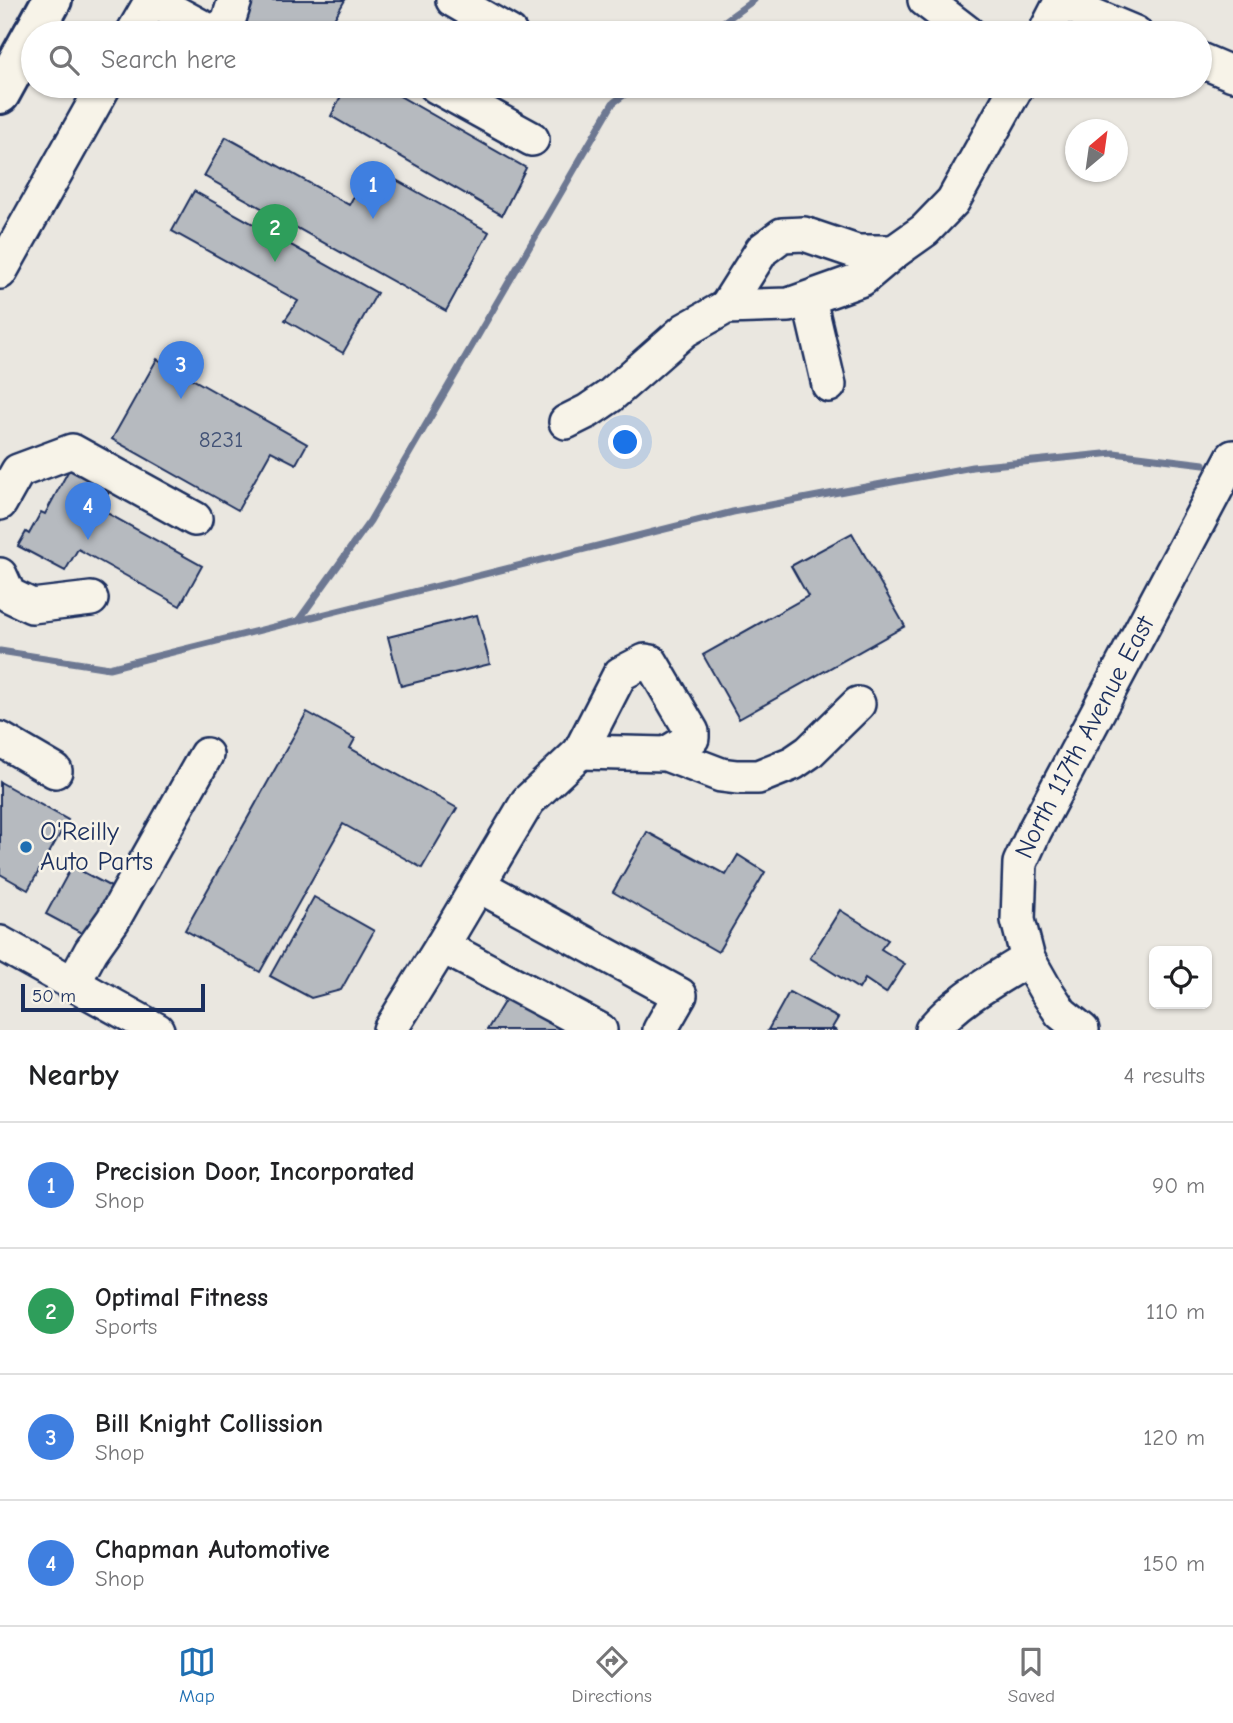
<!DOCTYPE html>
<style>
body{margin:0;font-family:"Comic Neue",sans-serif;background:#f2f2f2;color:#202124}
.controls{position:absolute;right:21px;bottom:21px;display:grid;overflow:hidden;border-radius:10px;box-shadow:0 2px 5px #0004}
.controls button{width:63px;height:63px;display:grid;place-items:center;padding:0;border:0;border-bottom:2px solid #e0e0e0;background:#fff;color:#202124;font:35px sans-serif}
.compass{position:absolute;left:1065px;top:119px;width:63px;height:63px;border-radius:50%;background:#fff;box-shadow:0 2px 5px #0004;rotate:29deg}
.scale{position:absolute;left:21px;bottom:18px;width:184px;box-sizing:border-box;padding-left:7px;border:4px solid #1b2f5e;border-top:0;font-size:19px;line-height:24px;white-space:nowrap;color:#1b2f5e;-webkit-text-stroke:5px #f7f3e8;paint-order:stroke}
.you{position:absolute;left:626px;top:443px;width:24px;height:24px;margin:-18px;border:5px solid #fff;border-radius:50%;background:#1a73e8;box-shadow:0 0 0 10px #1a73e833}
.badge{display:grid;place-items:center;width:46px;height:46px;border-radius:50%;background:#1f6fb2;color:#fff;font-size:23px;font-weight:700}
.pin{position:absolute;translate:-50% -58px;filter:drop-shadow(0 2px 4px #0008)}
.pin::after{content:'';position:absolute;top:37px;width:24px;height:21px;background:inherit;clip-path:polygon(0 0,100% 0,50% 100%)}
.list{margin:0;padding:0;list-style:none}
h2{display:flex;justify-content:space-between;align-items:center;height:91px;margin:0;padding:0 28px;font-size:30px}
h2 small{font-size:23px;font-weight:400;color:#757577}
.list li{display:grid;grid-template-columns:46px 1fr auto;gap:21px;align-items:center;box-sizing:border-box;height:126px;padding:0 28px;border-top:2px solid #e0e0e0}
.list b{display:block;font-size:26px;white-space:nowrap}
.list p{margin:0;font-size:23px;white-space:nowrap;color:#757577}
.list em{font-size:23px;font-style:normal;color:#757577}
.icon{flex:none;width:38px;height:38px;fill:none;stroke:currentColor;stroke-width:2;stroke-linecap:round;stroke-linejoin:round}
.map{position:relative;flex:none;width:1233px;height:1030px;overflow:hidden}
.search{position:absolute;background:#fff;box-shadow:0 2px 5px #0004;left:21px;right:21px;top:21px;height:77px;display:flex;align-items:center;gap:18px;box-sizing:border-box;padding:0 24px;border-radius:38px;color:#757577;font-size:26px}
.sheet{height:595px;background:#fff}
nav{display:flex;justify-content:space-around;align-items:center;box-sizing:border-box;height:98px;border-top:2px solid #e0e0e0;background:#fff;font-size:19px;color:#757577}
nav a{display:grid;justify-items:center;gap:4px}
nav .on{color:#1f6fb2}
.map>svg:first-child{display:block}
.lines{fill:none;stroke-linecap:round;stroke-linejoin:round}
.stream{stroke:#6d7892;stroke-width:7}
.building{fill:#b6babf;stroke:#1b2f5e;stroke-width:2}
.minor-casing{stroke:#1b2f5e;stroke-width:38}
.highway-casing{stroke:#1b2f5e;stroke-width:44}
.minor{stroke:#f7f3e8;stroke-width:33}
.highway{stroke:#f7f3e8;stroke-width:38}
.poi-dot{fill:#1f6fb2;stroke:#f7f3e8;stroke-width:2.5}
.labels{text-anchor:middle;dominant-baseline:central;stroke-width:5;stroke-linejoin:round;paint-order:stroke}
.number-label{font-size:23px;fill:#425276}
.street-label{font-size:26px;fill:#1b2f5e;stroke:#f7f3e8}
.poi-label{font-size:26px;fill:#1b2f5e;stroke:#f7f3e8;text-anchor:start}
</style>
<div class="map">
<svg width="1233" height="1030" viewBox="0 0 1233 1030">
<rect width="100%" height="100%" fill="#eae7e0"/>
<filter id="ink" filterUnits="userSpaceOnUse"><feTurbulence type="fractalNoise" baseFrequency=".0143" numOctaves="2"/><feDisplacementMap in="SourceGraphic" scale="14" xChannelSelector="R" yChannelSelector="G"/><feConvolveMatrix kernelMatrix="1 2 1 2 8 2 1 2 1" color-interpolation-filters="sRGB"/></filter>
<g filter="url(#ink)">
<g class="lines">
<g class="stream">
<path d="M708,33L754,0"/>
<path d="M298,621L370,521L613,103L636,86"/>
<path d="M0,651L109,668L733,512L972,467L1114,453L1204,464"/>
</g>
</g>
<g class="building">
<path d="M250,0H345L326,33H251L236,25Z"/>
<path d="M346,86H382L526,168L502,215L331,116Z"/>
<path d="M226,137L349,205L371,166L489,232L446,311L204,176Z"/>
<path d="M194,191L377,293L343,353L285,320L298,301L172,231Z"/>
<path d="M157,359L307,444L296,464L271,451L238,510L112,439Z"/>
<path d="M71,466L111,488L100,509L202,566L180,606L78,549L65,571L18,546L26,532L29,534L41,512L45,514Z"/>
<path d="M852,533L905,626L739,719L703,655L808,596L791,566Z"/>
<path d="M477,615L490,664L401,686L388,637Z"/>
<path d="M307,712L355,739L350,748L457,808L422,868L343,824L260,972L185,930Z"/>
<path d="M0,782L68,820L28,890L0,874Z"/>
<path d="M647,832L726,875L738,855L765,872L718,952L613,892Z"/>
<path d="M72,866L113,888L87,936L46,914Z"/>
<path d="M314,897L374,931L341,990L311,998L270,976Z"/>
<path d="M840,910L888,940L881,949L905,964L886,993L865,979L859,989L810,958Z"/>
<path d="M510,992L577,1030H487Z"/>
<path d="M789,992L838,1018L832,1028L835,1030H768Z"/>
</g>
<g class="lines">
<defs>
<g id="minor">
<path d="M152,0L213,33L228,22L235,0"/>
<path d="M453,0L510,33"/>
<path d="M925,0L968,33"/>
<path d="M1061,2L1135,33"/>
<path d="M133,33L152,0"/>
<path d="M1045,33L1062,0"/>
<path d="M1200,60L1233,74"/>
<path d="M436,86L532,139"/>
<path d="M0,272L104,86"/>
<path d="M809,299L829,385"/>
<path d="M726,307L762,250L782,235L804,234L857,252H894"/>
<path d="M566,422L588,411L610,396L685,330L726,307L789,305L862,279L894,252L925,230L953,201L1017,86"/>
<path d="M0,503L18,471L72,451L195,519"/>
<path d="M0,575L9,595L32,606L91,599"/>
<path d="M0,739L55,771"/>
<path d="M580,752L666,754L721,775L737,777H758L793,763L809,752L858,704"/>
<path d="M478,885L680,995L660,1030"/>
<path d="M0,943L157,1030"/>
<path d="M442,946L600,1030"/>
<path d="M73,984L91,951L113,920L206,755"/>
<path d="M390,1030L442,946L528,801L580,752L620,674L645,661L651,662L692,732V738L666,754"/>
<path d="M932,1030C959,998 993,981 1028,959"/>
<path id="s1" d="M1082,1030L1061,1013L1045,989L1028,959L1018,920L1020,863L1035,830L1233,457"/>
</g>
<g id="highway">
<path d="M34,33L52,0"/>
<path d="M0,94L33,34"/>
</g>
</defs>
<use href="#minor" class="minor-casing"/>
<use href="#highway" class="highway-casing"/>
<use href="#minor" class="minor"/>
<use href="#highway" class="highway"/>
</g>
</g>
<circle class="poi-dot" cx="26" cy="847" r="7"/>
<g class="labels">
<g class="number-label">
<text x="221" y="439">8231</text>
</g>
<g class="street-label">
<text stroke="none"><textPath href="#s1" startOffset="329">North 117th Avenue East</textPath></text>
</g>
<g class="poi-label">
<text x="40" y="832">O'Reilly<tspan x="40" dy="30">Auto Parts</tspan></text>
</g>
</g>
</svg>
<div class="controls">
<button><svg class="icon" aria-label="locate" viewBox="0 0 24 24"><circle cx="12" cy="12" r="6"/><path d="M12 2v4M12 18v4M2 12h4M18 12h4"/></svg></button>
</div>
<svg class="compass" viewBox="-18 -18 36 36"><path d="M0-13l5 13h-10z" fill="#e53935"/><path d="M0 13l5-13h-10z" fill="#757577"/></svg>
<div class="scale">50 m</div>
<div class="you"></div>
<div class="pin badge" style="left:373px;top:219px;background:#3f7fe0">1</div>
<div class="pin badge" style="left:275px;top:262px;background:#2e9e5b">2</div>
<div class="pin badge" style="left:181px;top:399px;background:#3f7fe0">3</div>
<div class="pin badge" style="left:88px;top:540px;background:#3f7fe0">4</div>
<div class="search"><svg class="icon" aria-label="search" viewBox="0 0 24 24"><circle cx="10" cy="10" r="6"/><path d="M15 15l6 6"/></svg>Search here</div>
</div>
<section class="sheet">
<h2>Nearby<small>4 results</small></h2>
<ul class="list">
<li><span class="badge" style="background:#3f7fe0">1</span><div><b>Precision Door, Incorporated</b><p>Shop</p></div><em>90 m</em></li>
<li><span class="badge" style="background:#2e9e5b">2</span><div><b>Optimal Fitness</b><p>Sports</p></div><em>110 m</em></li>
<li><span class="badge" style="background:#3f7fe0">3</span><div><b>Bill Knight Collission</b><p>Shop</p></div><em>120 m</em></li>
<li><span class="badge" style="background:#3f7fe0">4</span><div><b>Chapman Automotive</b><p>Shop</p></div><em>150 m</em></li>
</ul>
</section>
<nav>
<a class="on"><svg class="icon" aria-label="map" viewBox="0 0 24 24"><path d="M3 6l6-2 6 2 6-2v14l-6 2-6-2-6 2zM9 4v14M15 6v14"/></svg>Map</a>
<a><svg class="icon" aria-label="directions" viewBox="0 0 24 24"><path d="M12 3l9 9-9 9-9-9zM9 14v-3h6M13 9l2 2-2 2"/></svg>Directions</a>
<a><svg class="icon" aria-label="saved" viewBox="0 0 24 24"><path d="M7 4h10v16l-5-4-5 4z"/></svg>Saved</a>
</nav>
